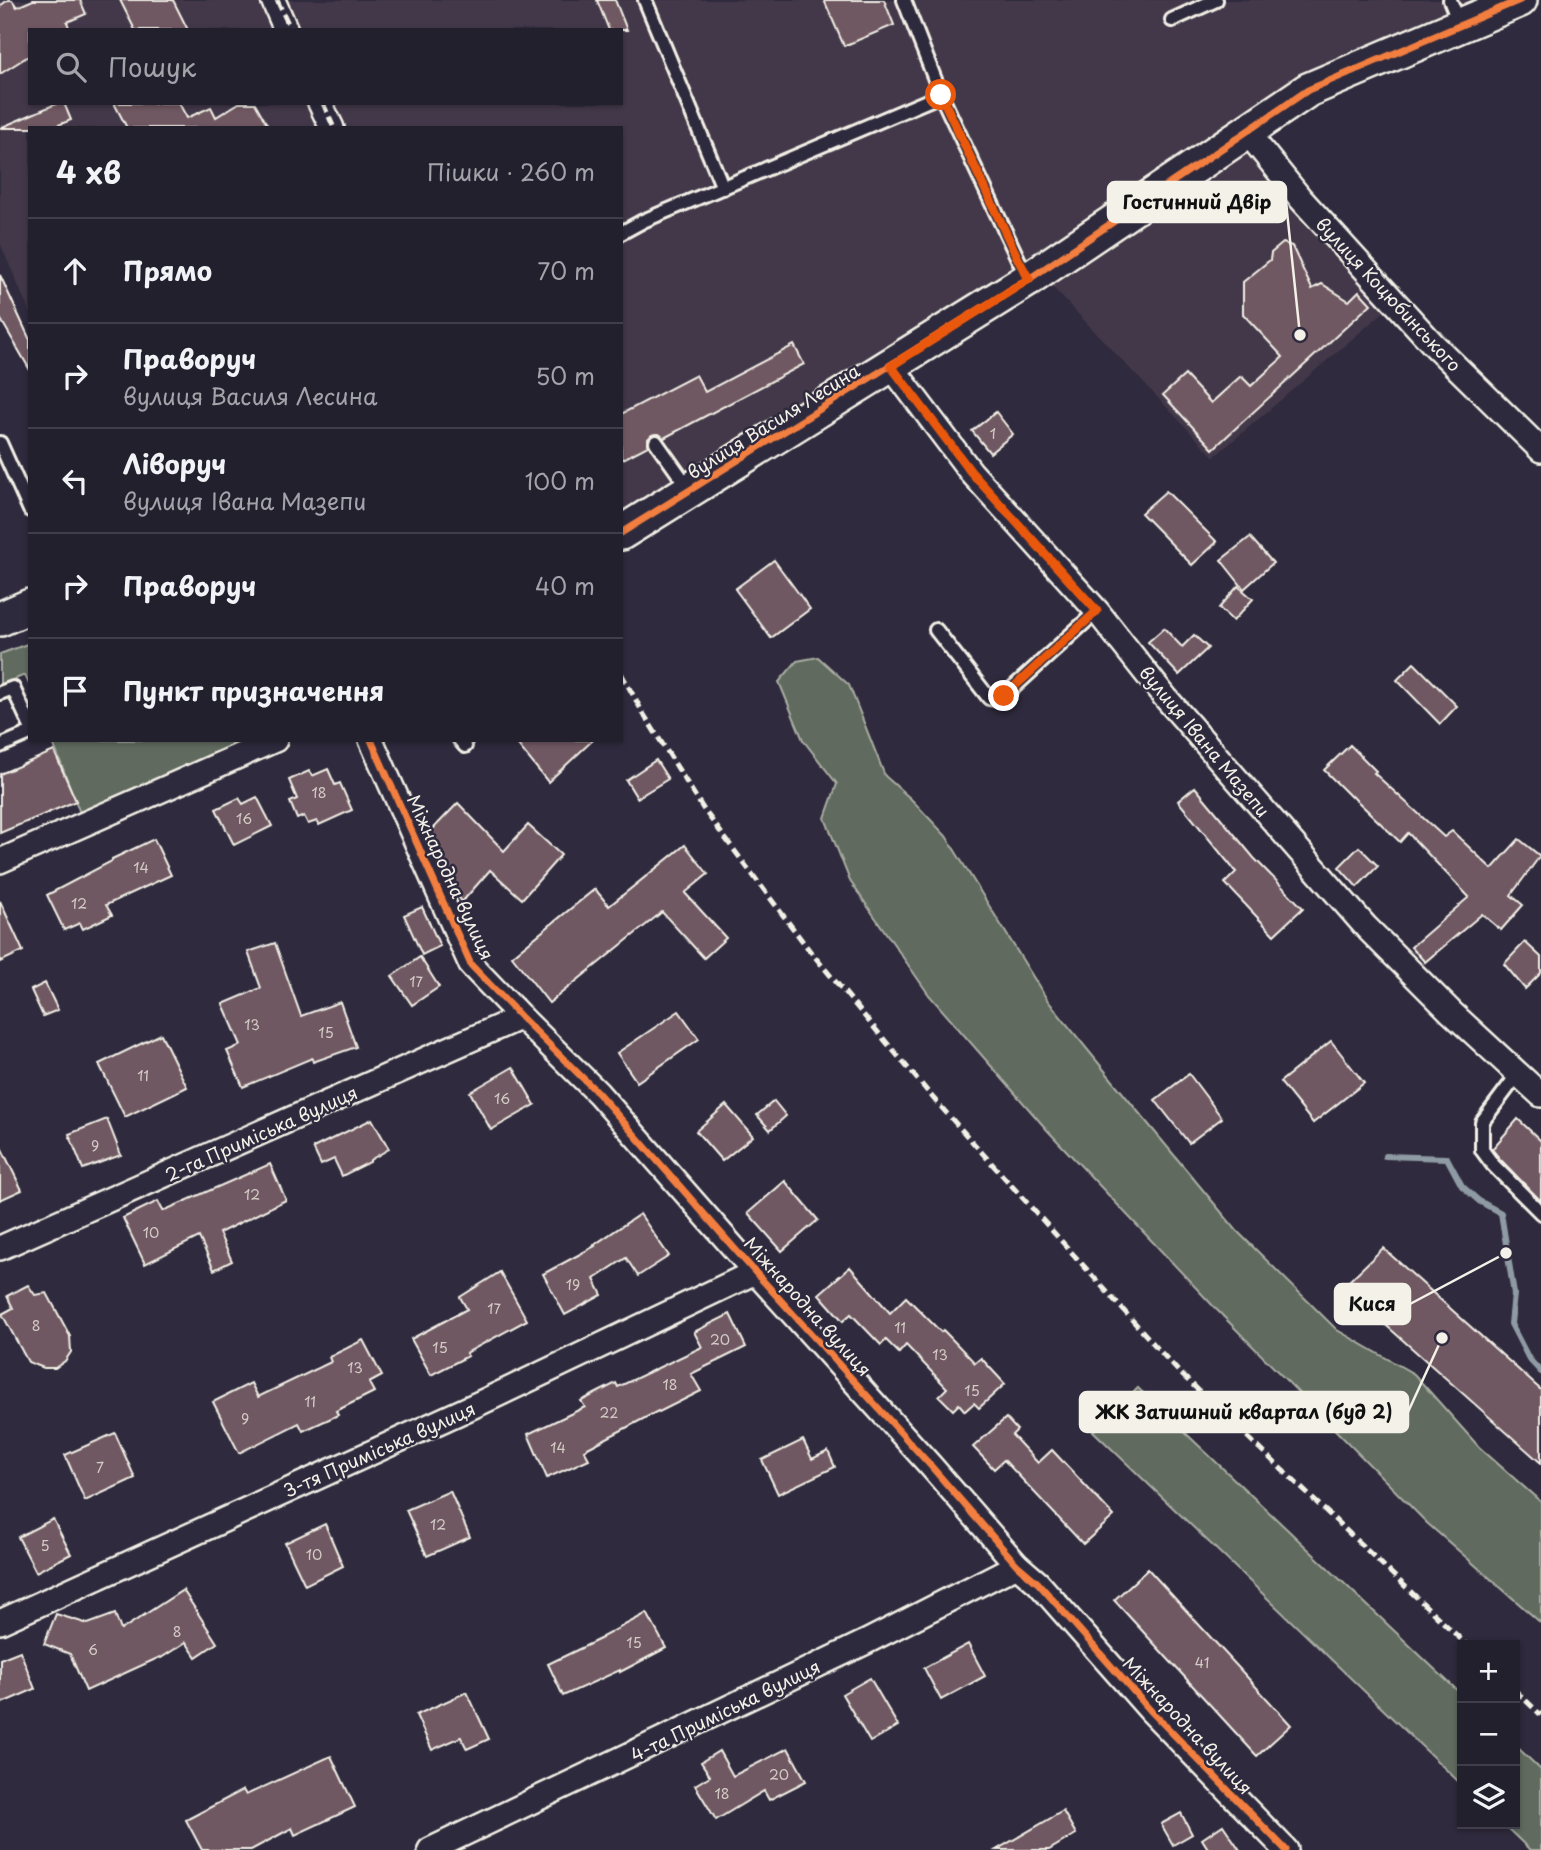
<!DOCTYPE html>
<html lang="uk">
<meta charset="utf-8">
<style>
body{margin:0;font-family:"Playpen Sans",sans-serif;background:#2b2836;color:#f1f3f6}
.controls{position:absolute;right:21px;bottom:21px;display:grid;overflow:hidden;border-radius:0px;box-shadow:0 2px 5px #0004}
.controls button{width:63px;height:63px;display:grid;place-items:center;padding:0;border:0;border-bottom:2px solid #403e4a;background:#23202e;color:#f1f3f6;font:35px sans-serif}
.stop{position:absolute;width:21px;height:21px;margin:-16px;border:5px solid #ea580c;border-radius:50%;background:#fff}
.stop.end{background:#ea580c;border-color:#fff;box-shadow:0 2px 7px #0008}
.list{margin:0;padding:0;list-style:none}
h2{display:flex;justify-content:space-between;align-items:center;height:91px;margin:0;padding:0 28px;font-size:30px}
h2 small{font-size:23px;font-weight:400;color:#a3a3aa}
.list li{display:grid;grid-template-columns:46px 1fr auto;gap:21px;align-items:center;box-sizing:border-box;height:105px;padding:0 28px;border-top:2px solid #403e4a}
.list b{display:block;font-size:26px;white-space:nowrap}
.list p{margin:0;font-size:23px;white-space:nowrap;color:#a3a3aa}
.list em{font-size:23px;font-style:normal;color:#a3a3aa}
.icon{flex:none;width:38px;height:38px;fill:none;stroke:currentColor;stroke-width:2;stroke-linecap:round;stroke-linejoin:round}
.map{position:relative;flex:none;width:1541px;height:1850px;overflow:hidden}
.search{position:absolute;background:#23202e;box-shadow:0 2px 5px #0004;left:28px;top:28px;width:595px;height:77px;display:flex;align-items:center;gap:18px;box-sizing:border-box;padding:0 24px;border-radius:0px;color:#a3a3aa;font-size:26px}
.panel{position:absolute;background:#23202e;box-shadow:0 2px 5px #0004;left:28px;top:126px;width:595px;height:616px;border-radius:0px}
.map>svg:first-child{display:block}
.built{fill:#423848;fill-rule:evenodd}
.green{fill:#606a5e;stroke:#aaaea3;stroke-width:2}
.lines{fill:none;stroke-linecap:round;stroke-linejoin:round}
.stream{stroke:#8f9ba4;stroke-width:6}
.building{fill:#6f5862;stroke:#f4f1e8;stroke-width:2}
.lane-casing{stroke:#f4f1e8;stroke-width:18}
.street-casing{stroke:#f4f1e8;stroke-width:28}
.secondary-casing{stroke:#f4f1e8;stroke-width:38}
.lane{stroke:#2f2a3d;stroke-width:12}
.street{stroke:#2f2a3d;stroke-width:23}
.secondary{stroke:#2f2a3d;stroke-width:33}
.rail{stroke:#f4f1e8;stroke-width:5;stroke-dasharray:10 5;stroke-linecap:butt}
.cycleway-casing{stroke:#2f2a3d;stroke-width:11}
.cycleway{stroke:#f27e40;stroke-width:7}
.route{stroke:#ea580c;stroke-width:9}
.labels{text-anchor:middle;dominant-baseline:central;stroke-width:5;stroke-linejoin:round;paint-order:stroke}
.number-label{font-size:14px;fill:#d3cbc6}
.street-label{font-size:18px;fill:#f4f1e8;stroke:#2f2a3d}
.leader{fill:none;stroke:#f4f1e8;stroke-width:2.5}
.callout-dot{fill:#f4f1e8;stroke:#2f2a3d;stroke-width:2.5}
.callout{fill:#f4f1e8;stroke:#f4f1e8;stroke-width:2.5}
.callout-label{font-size:19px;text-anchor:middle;font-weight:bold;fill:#111}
</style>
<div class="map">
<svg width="1541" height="1850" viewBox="0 0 1541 1850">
<rect width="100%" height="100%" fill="#2f2a3d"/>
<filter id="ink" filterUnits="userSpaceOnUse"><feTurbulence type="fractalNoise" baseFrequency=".0143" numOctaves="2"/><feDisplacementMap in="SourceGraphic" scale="14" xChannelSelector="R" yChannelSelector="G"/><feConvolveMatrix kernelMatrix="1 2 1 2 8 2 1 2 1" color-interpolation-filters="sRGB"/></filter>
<g filter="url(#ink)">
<path class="built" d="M0,0H1512L1240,132L1392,305L1214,457L1036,270L621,521V128H30V313L0,243ZM30,30H621V103H30Z"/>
<g class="green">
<path d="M30,643V686L25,675L0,685V654Z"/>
<path d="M818,657L849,685L885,776L911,799L946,836L1048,1001L1135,1108L1237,1231L1337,1330L1414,1374L1479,1447L1541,1502V1623L1427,1523L1216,1309L1048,1131L929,995L850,881L825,818L837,784L803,740L779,682L797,661Z"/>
<path d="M52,740H246L80,813Z"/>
<path d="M1138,1388L1462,1695V1785L1093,1431Z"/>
<path d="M1515,1745L1541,1770V1850H1530L1503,1824H1515Z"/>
</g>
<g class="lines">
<path class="stream" d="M1385,1156L1447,1158L1462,1186L1479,1201L1501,1213L1514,1294L1511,1324L1529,1359L1541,1372"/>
</g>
<g class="building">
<path d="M8,0H12L17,7L33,0H80L86,14L67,22L70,30H30V55L0,74V6Z"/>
<path d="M120,0H173L188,30H135Z"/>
<path d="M597,0H615L627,30H609Z"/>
<path d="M824,0H884L894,25L844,46Z"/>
<path d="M58,103H64L71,120L51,128H0Z"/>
<path d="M114,103H179L187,118L211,107L216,117L239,103H255L269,128H127Z"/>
<path d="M1283,243L1292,246L1312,289L1322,284L1349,301L1359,291L1371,304L1213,449L1163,395L1185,375L1211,403L1241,376L1251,386L1283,357L1243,314V282L1270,260L1271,253Z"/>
<path d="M0,275L30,340V370L0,318Z"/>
<path d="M794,345L804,364L664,438L659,434L652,435L648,439V446L621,460V414L696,375L705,392Z"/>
<path d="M996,412L1013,434L990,453L972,431Z"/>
<path d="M1166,491L1217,542L1192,565L1141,513Z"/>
<path d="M1250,537L1273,563L1244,589L1221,560Z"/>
<path d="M774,560L810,609L771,638L735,589Z"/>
<path d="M1238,586L1253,599L1233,621L1219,608Z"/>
<path d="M1164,628L1182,647L1194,635L1208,648L1179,675L1148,642Z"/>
<path d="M1414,663L1457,706L1440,724L1397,680Z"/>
<path d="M514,740H593L548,782Z"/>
<path d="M1350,745L1376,771L1374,773L1444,837L1452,831L1492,869L1519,839L1540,856L1511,895L1523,905L1501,930L1482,914L1425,962L1411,947L1469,897L1408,833L1400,842L1352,796L1351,797L1324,770Z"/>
<path d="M54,751L76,801L0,833V774Z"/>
<path d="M656,760L668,779L637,798L626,780Z"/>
<path d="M328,769L335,785L340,783L352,810L319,825L317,821L308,824L304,816L297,819L290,802L297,799L289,780L309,771L312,776Z"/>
<path d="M1195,787L1254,858L1303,908L1274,935L1225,883L1236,872L1178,801Z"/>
<path d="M257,797L272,826L234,845L216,809L239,798L243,804Z"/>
<path d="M458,803L504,851L528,825L561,855L522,899L490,870L462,902L449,882L428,834Z"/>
<path d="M154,839L171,875L106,905L112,915L83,929L80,923L64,930L47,895L112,861V859Z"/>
<path d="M685,845L708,874L685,893L726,938L704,958L662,912L549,1003L512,956L595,889L609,906Z"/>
<path d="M1359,847L1378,866L1357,887L1339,867Z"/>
<path d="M0,901L23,951L0,962Z"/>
<path d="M422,907L440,946L422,955L404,915Z"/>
<path d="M1525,942L1541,957V973L1525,989L1504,964Z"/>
<path d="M275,943L301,1016L340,1002L356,1047L313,1062L312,1058L243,1087L227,1051L241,1045L223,1004L261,988L248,952Z"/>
<path d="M420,957L439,987L412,1005L392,976Z"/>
<path d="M45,983L58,1010L43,1016L31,990Z"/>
<path d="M679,1011L699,1039L637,1082L617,1053Z"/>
<path d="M161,1034L187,1087L125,1117L99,1064Z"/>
<path d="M1331,1041L1364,1083L1313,1123L1280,1082Z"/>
<path d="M513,1067L535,1105L491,1130L470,1092Z"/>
<path d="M1189,1074L1222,1118L1189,1143L1155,1100Z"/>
<path d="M774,1101L786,1116L770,1130L757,1115Z"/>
<path d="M726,1105L753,1136L722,1161L696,1131Z"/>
<path d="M107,1119L121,1155L83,1169L69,1134Z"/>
<path d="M372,1119L389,1149L370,1160V1162L342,1176L334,1159L321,1165L313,1148Z"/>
<path d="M1518,1119L1541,1141V1201L1500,1159L1492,1149Z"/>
<path d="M0,1145L22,1190L0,1200Z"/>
<path d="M270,1164L286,1200L219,1233L232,1261L214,1270L199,1237L145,1264L123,1218L158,1201L163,1211Z"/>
<path d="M785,1181L818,1220L782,1251L748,1213Z"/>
<path d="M640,1214L669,1256L638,1276L626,1258L594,1279L602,1295L565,1315L543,1274L595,1246L594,1245Z"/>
<path d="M1383,1248L1541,1390V1463L1343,1287Z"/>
<path d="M850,1267L890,1313L906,1297L941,1332L943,1330L975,1363L981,1358L1005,1384L979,1408L974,1403L965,1411L959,1404L953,1410L939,1396L947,1388L906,1345L899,1353L886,1340L881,1345L851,1314L843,1321L819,1294Z"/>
<path d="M500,1272L527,1320L466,1353L468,1356L431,1375L411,1339L467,1309L460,1297Z"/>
<path d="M28,1285L35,1295L47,1293L70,1336L71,1352L65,1361L55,1368H44L28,1362L2,1314L13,1308L7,1296Z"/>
<path d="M730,1314L746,1347L691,1374L701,1391L659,1412L658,1411L584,1450L589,1459L547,1478L528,1434L585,1407L581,1401L616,1383L618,1387L702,1347L694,1332Z"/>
<path d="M363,1340L382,1376L369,1383L374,1392L336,1411L338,1415L303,1431L299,1423L239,1453L213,1402L251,1383L258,1397L331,1362L329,1357Z"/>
<path d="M1006,1418L1017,1430L1012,1435L1038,1463L1052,1450L1114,1516L1083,1544L1004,1460L994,1469L973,1447Z"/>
<path d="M115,1433L135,1478L85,1501L65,1455Z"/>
<path d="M803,1440L812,1459L828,1451L835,1467L778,1494L762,1460Z"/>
<path d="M450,1491L470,1537L427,1556L406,1510Z"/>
<path d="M53,1519L71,1554L36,1572L18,1537Z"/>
<path d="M325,1524L343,1566L305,1585L285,1543Z"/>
<path d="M1148,1569L1291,1725L1257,1756L1114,1600Z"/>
<path d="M183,1590L217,1643L196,1657L186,1642L161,1658L160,1657L86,1691L70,1654L44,1644L56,1614L88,1624L115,1614L121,1630Z"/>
<path d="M647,1613L666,1648L620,1672V1670L563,1696L548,1664L602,1638V1637Z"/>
<path d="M968,1644L985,1676L941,1700L924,1668Z"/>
<path d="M20,1651L35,1689L0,1704V1659Z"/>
<path d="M870,1678L898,1726L870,1742L842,1694Z"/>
<path d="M467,1692L489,1739L467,1749L461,1737L432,1750L416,1715Z"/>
<path d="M788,1748L806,1781L769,1800L764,1791L716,1820L695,1785L710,1776L701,1762L719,1751L733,1776Z"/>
<path d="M331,1756L355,1807L295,1835L292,1828L251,1850H202L186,1820L243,1790L246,1795Z"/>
<path d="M1063,1811L1076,1834L1049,1850H996Z"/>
<path d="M1181,1813L1192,1834L1173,1845L1161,1824Z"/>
<path d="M1223,1825L1240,1850H1209L1202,1839Z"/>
</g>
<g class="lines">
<defs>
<g id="lane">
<path d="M645,0L723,188"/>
<path d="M904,0L941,95L1019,261L1028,278"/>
<path d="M1450,0L1460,25"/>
<path d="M1172,20L1216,0"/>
<path d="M621,233L643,221L941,95"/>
<path d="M656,442L690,490"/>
<path d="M0,443L30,510"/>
<path d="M936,630L989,698L997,699L1004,696L1097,611"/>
<path d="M0,693L13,688L30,725"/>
<path d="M460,740L465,746"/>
<path d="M0,746L30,733"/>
<path d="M1518,1074L1482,1122V1150L1493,1165L1541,1213"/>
</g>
<g id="street">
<path d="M273,0L286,30"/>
<path d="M320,103L332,128"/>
<path d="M1246,131L1301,199L1433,344L1541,450"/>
<path d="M891,366L971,472L1097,611L1165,697L1366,927L1451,1012L1541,1095"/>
<path d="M371,740L471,965L521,1017L598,1093L755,1272L930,1465L1017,1565L1038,1583L1150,1710L1286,1850"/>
<path d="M0,861L275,740"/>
<path d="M0,1248L521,1017"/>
<path d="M0,1622L480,1403L755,1272"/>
<path d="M430,1850L866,1642L1017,1565"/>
</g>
<g id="secondary">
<path d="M621,533L1029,279L1308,90L1520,0"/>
<path d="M0,619L30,606"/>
</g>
</defs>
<use href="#lane" class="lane-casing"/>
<use href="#street" class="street-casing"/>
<use href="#secondary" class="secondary-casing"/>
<use href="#lane" class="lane"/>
<use href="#street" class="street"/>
<use href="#secondary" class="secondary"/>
<g class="rail">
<path d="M277,0L291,30"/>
<path d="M323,103L334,128"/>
<path d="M621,673L643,713L704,810L810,951L933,1098L1178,1371L1467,1645"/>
<path d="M1515,1690L1541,1715"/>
</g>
<defs>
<g id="cycleway">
<path d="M621,533L1029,279L1308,90L1520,0"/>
<path d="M371,740L471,965L521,1017L598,1093L755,1272L930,1465L1017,1565L1038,1583L1150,1710L1286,1850"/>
</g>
</defs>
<use href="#cycleway" class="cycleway-casing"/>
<use href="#cycleway" class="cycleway"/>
</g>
</g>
<g class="lines" filter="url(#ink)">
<path class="route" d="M941,95L1019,261L1029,279L891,366L971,472L1097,611L1004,696"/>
</g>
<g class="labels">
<g class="number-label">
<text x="993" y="433">1</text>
<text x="319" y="792">18</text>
<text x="244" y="818">16</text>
<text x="141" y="867">14</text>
<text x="79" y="903">12</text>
<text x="416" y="981">17</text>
<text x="252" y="1024">13</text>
<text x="326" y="1032">15</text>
<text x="143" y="1075">11</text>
<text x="502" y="1098">16</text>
<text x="95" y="1145">9</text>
<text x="252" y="1194">12</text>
<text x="151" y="1232">10</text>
<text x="573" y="1284">19</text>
<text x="494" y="1308">17</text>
<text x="36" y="1325">8</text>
<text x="900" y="1327">11</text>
<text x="720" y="1339">20</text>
<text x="440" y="1347">15</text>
<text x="940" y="1354">13</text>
<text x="355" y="1367">13</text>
<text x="670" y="1384">18</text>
<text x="972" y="1390">15</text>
<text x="310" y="1401">11</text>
<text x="609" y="1412">22</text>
<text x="245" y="1418">9</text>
<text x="558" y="1447">14</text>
<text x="100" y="1467">7</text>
<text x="438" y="1524">12</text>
<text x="45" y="1545">5</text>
<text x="314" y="1554">10</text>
<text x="177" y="1631">8</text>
<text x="634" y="1642">15</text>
<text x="93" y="1649">6</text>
<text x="1202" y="1662">41</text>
<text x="779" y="1774">20</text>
<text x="722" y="1793">18</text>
</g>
<g class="street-label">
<text transform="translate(1389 294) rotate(47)">вулиця Коцюбинського</text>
<text transform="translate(773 421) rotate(-32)">вулиця Василя Лесина</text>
<text transform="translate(1205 741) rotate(50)">вулиця Івана Мазепи</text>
<text transform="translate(451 877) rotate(65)">Міжнародна вулиця</text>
<text transform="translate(261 1133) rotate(-24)">2-га Приміська вулиця</text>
<text transform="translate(808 1306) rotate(48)">Міжнародна вулиця</text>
<text transform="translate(379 1449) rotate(-24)">3-тя Приміська вулиця</text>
<text transform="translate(725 1710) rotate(-26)">4-та Приміська вулиця</text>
<text transform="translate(1188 1725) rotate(47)">Міжнародна вулиця</text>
</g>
</g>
<path class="leader" d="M1300 335L1286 202M1506 1253L1410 1304M1442 1338L1408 1412"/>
<g class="callout-dot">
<circle cx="1300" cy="335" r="7"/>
<circle cx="1506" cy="1253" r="7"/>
<circle cx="1442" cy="1338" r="7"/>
</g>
<g class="callout">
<rect x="1108" y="182" width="178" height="40" rx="7"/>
<rect x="1335" y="1284" width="75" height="40" rx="7"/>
<rect x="1080" y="1392" width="328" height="40" rx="7"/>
</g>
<g class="callout-label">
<text x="1197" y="209">Гостинний Двір</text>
<text x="1372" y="1311">Кися</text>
<text x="1244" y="1419">ЖК Затишний квартал (буд 2)</text>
</g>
</svg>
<div class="controls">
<button>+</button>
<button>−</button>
<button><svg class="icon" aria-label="layers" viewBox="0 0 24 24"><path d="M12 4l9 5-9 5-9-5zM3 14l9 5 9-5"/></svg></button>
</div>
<div class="stop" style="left:941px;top:95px"></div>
<div class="stop end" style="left:1004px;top:696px"></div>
<div class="search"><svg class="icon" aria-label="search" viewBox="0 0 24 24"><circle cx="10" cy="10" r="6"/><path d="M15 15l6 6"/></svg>Пошук</div>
<section class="panel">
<h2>4 хв<small>Пішки · 260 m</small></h2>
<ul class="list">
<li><svg class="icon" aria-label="ahead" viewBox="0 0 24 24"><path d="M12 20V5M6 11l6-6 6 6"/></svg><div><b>Прямо</b></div><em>70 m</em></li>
<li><svg class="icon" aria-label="right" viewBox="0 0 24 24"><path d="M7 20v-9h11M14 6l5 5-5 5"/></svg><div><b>Праворуч</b><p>вулиця Василя Лесина</p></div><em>50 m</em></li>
<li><svg class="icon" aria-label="left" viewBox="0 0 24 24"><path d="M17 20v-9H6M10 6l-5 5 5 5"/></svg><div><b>Ліворуч</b><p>вулиця Івана Мазепи</p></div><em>100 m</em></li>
<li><svg class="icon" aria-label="right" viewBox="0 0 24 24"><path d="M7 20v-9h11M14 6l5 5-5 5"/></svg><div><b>Праворуч</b></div><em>40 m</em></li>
<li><svg class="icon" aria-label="arrive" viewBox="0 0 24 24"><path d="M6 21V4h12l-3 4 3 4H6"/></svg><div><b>Пункт призначення</b></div></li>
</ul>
</section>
</div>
